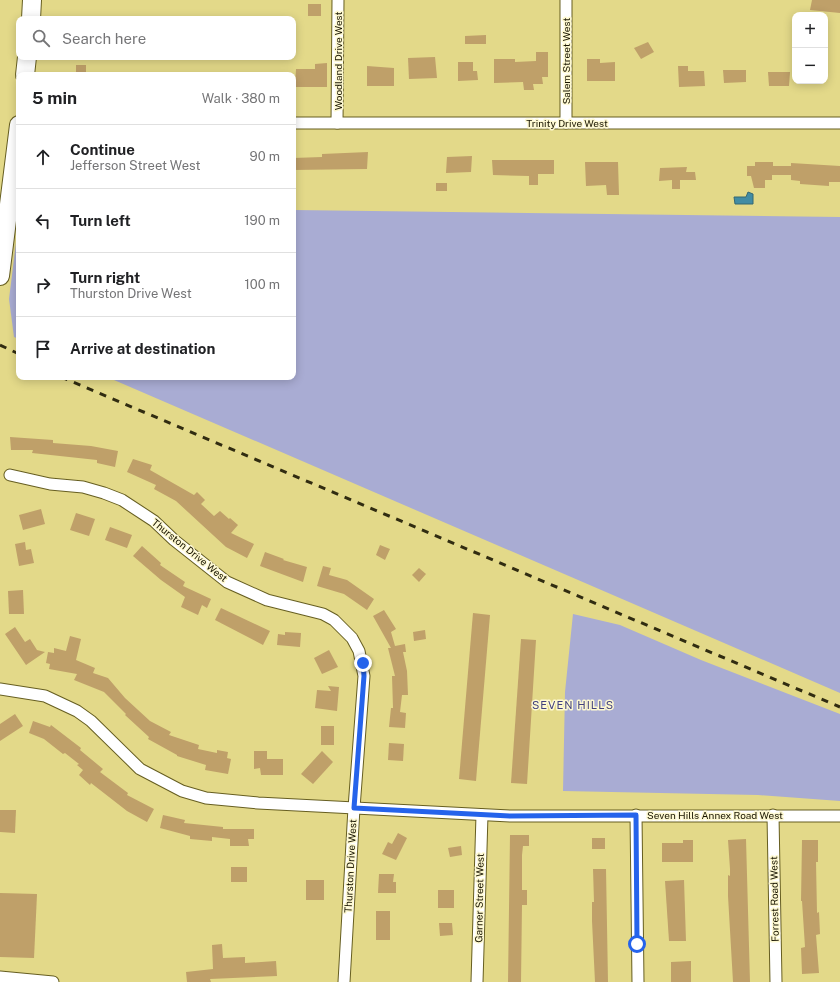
<!DOCTYPE html>
<meta charset="utf-8">
<style>
body{margin:0;font-family:"Public Sans",sans-serif;background:#f2f2f2;color:#202124}
.controls{position:absolute;right:12px;top:12px;display:grid;overflow:hidden;border-radius:8px;box-shadow:0 2px 10px #0003}
.controls button{width:36px;height:36px;display:grid;place-items:center;padding:0;border:0;border-bottom:1px solid #e0e0e0;background:#fff;color:#202124;font:20px sans-serif}
.stop{position:absolute;width:12px;height:12px;margin:-9px;border:3px solid #2563eb;border-radius:50%;background:#fff}
.stop.end{background:#2563eb;border-color:#fff;box-shadow:0 1px 4px #0008}
.list{margin:0;padding:0;list-style:none}
h2{display:flex;justify-content:space-between;align-items:center;height:52px;margin:0;padding:0 16px;font-size:17px}
h2 small{font-size:13px;font-weight:400;color:#757577}
.list li{display:grid;grid-template-columns:26px 1fr auto;gap:12px;align-items:center;box-sizing:border-box;height:64px;padding:0 16px;border-top:1px solid #e0e0e0}
.list b{display:block;font-size:15px;white-space:nowrap}
.list p{margin:0;font-size:13px;white-space:nowrap;color:#757577}
.list em{font-size:13px;font-style:normal;color:#757577}
.icon{flex:none;width:22px;height:22px;fill:none;stroke:currentColor;stroke-width:2;stroke-linecap:round;stroke-linejoin:round}
.map{position:relative;flex:none;width:840px;height:982px;overflow:hidden}
.search{position:absolute;background:#fff;box-shadow:0 2px 10px #0003;left:16px;top:16px;width:280px;height:44px;display:flex;align-items:center;gap:10px;box-sizing:border-box;padding:0 14px;border-radius:8px;color:#757577;font-size:15px}
.panel{position:absolute;background:#fff;box-shadow:0 2px 10px #0003;left:16px;top:72px;width:280px;height:308px;border-radius:8px}
.map>svg:first-child{display:block}
.green{fill:#a9acd3}
.water{fill:#428ca4;stroke:#356873}
.building{fill:#bfa069}
.lines{fill:none;stroke-linecap:round;stroke-linejoin:round}
.minor-casing{stroke:#665e21;stroke-width:13}
.primary-casing{stroke:#665e21;stroke-width:20}
.minor{stroke:#fff;stroke-width:11}
.primary{stroke:#fff;stroke-width:18}
.rail{stroke:#312c11;stroke-width:3;stroke-dasharray:7 7;stroke-linecap:butt}
.route{stroke:#2563eb;stroke-width:5}
.labels{text-anchor:middle;dominant-baseline:central;stroke-width:3;stroke-linejoin:round;paint-order:stroke}
.street-label{font-size:10px;fill:#181400;stroke:#fef9d2}
.neighbourhood-label{font-size:11px;letter-spacing:1px;fill:#42417e;stroke:#fef9d2}
</style>
<div class="map">
<svg width="840" height="982" viewBox="0 0 840 982">
<rect width="100%" height="100%" fill="#e3d989"/>
<g class="green">
<path d="M293,210L840,217V693L107,377H293Z"/>
<path d="M19,219V339L14,337L9,299Z"/>
<path d="M573,614L620,625L701,660L840,714V801L758,795L563,791L565,692Z"/>
</g>
<path class="water" d="M748,192L753,194V204H735L734,197H746Z"/>
<g class="building">
<path d="M812,0H840V13L810,10Z"/>
<rect x="308" y="4" width="13" height="12"/>
<path d="M486,35V44H465V36Z"/>
<path d="M648,42L654,52L641,59L634,48Z"/>
<path d="M536,52H548V77H542L543,84H533L534,90H524L523,82L494,83V59H515V62L536,61Z"/>
<path d="M435,57L437,78L409,79L408,58Z"/>
<path d="M587,59H600V63L615,62V81H587Z"/>
<path d="M458,62H473V71H477L478,80L458,81Z"/>
<path d="M327,63V87H295L296,69H315V64Z"/>
<rect x="76" y="65" width="10" height="10"/>
<path d="M367,66L394,68V86H367Z"/>
<path d="M678,66H688V71H704L705,86L679,87Z"/>
<path d="M723,70H746V82L724,83Z"/>
<path d="M768,72H790L789,86H769Z"/>
<path d="M368,152L367,169L293,170V158L322,157V154Z"/>
<path d="M472,156L471,172L446,173L447,157Z"/>
<path d="M492,160H554V174H538V185H529V176L493,175Z"/>
<path d="M585,162H618L619,195H607L606,185L586,186Z"/>
<path d="M755,162H773V166H791V163L840,166V182H829V186L800,184V181L791,180V175H772V180H765V188H754L751,176H747V166H755Z"/>
<path d="M687,167L686,172H695L696,180H680V189H672V180L659,181L660,168Z"/>
<rect x="436" y="183" width="11" height="8"/>
<path d="M10,437L53,440V443L91,446L118,451L115,467L97,463V460L32,453L33,450H11Z"/>
<path d="M133,459L152,465L150,470L194,495L197,492L205,500L201,504L214,516L220,511L229,519L230,518L238,525L231,533L254,544L247,558L226,547L176,501L154,489L156,485L127,472Z"/>
<path d="M41,509L45,524L23,530L19,515Z"/>
<path d="M76,513L95,519L89,536L70,530Z"/>
<path d="M110,527L132,535L127,548L105,540Z"/>
<path d="M25,542L26,550L31,549L34,563L19,566L15,544Z"/>
<path d="M380,545L390,549L385,560L376,555Z"/>
<path d="M142,546L161,563L160,565L185,582L183,586L211,599L207,608L202,605L198,615L181,607L185,597L161,580L133,556Z"/>
<path d="M265,552L284,559L283,560L307,567L303,582L260,566Z"/>
<path d="M323,566L331,568L329,575L347,580L374,599L367,610L344,594L317,586Z"/>
<path d="M419,568L426,574L419,582L412,575Z"/>
<path d="M23,590L24,614H9L8,591Z"/>
<path d="M221,608L270,631L263,645L215,620Z"/>
<path d="M384,610L396,629L391,632L395,646L405,644L406,652H403L407,671L408,695H402L400,712L406,713L405,728L389,727L391,708H393L392,676H395L388,648H391L373,616Z"/>
<path d="M473,613L490,615L476,781L459,779Z"/>
<path d="M15,627L25,642L30,639L37,650L45,652L26,665L5,634Z"/>
<path d="M425,630L426,639L414,641L413,632Z"/>
<path d="M285,632L301,633L300,647L277,645L278,634L285,635Z"/>
<path d="M70,636L81,639L76,660L95,668L93,673L108,678L125,698L150,721L171,732L169,735L199,745L198,749L217,753V750L228,752L227,758L231,759L228,774L205,770L206,765L177,756V755L148,739L149,737L125,715L126,714L104,692L74,680L77,674L49,669L50,664L46,663L48,652L54,653V648L66,651Z"/>
<path d="M521,639L536,640L527,784L511,783Z"/>
<path d="M329,650L338,667L322,674L314,658Z"/>
<path d="M328,686L339,687L337,711L315,708L317,690L331,691Z"/>
<path d="M15,714L23,726L0,741V724Z"/>
<path d="M33,721L50,727L51,725L81,748L80,750L103,769L100,772L128,793L127,795L154,809L147,822L127,811L91,783L90,785L79,775L83,770L77,765L79,764L65,753L63,754L44,739L29,733Z"/>
<rect x="321" y="726" width="13" height="19"/>
<path d="M389,743L404,744L403,761L388,760Z"/>
<path d="M254,751H267V759H283V775H261L260,768L254,769Z"/>
<path d="M322,751L333,762L313,784L301,774Z"/>
<path d="M0,810H16L15,833L0,832Z"/>
<path d="M163,815L185,820L184,823L223,827V829H254V839H248L249,846H230V839L212,837V841L190,839V836L160,828Z"/>
<path d="M398,833L407,838L396,860L382,854L388,842L392,844Z"/>
<path d="M510,835H529V846H523L522,855V890H527V905H522L521,982H508Z"/>
<rect x="592" y="838" width="13" height="11"/>
<path d="M746,839L750,982H733L728,896V875L730,876V869L728,840Z"/>
<path d="M683,840H693V862H662V843H683Z"/>
<path d="M802,840H818V862H816L817,913L819,912L820,934L816,935L819,973L802,974L801,948L805,947L802,901H801Z"/>
<path d="M461,846L462,855L450,857L448,848Z"/>
<rect x="231" y="867" width="16" height="15"/>
<path d="M593,869H606L608,982H595L592,921V902H594Z"/>
<path d="M379,874H394L393,882H396V893H378Z"/>
<rect x="306" y="880" width="18" height="20"/>
<path d="M684,880L686,941H669L665,881Z"/>
<rect x="438" y="890" width="16" height="18"/>
<path d="M0,893L37,894L34,958L0,957Z"/>
<rect x="376" y="911" width="14" height="29"/>
<path d="M439,923H452L453,935L440,936Z"/>
<path d="M222,944L223,958L245,957V963L276,961L277,976L210,979L211,982H187L186,972L213,969L212,945Z"/>
<path d="M691,961V982H671V962Z"/>
</g>
<g class="lines">
<defs>
<g id="minor">
<path d="M293,123H840"/>
<path d="M337,123L338,0"/>
<path d="M566,123V0"/>
<path d="M10,475L50,484L83,487L104,493L122,500L154,521L174,540L227,582L267,600L323,614L334,620L352,638L359,651L364,676L354,808L344,982"/>
<path d="M0,689L45,696L77,711L91,721L140,769L182,791L206,798L258,803L510,816H840"/>
<path d="M636,815L638,982"/>
<path d="M773,815L776,982"/>
<path d="M0,977L53,982"/>
<path d="M477,982L482,815"/>
</g>
<g id="primary">
<path d="M31,19L32,0"/>
<path d="M25,75L27,57"/>
<path d="M0,276L19,125"/>
</g>
</defs>
<use href="#minor" class="minor-casing"/>
<use href="#primary" class="primary-casing"/>
<use href="#minor" class="minor"/>
<use href="#primary" class="primary"/>
<g class="rail">
<path d="M0,345L19,354"/>
<path d="M61,377L840,707"/>
</g>
</g>
<g class="lines">
<path class="route" d="M363,663L364,676L354,808L510,816L636,815L637,944"/>
</g>
<g class="labels">
<g class="street-label">
<text transform="translate(338 61) rotate(-90)">Woodland Drive West</text>
<text transform="translate(566 61) rotate(-90)">Salem Street West</text>
<text x="567" y="123">Trinity Drive West</text>
<text transform="translate(190 550) rotate(39)">Thurston Drive West</text>
<text x="715" y="815">Seven Hills Annex Road West</text>
<text transform="translate(350 866) rotate(-87)">Thurston Drive West</text>
<text transform="translate(479 898) rotate(-89)">Garner Street West</text>
<text transform="translate(774 899) rotate(-91)">Forrest Road West</text>
</g>
<g class="neighbourhood-label">
<text x="573" y="705">SEVEN HILLS</text>
</g>
</g>
</svg>
<div class="controls">
<button>+</button>
<button>−</button>
</div>
<div class="stop" style="left:637px;top:944px"></div>
<div class="stop end" style="left:363px;top:663px"></div>
<div class="search"><svg class="icon" aria-label="search" viewBox="0 0 24 24"><circle cx="10" cy="10" r="6"/><path d="M15 15l6 6"/></svg>Search here</div>
<section class="panel">
<h2>5 min<small>Walk · 380 m</small></h2>
<ul class="list">
<li><svg class="icon" aria-label="ahead" viewBox="0 0 24 24"><path d="M12 20V5M6 11l6-6 6 6"/></svg><div><b>Continue</b><p>Jefferson Street West</p></div><em>90 m</em></li>
<li><svg class="icon" aria-label="left" viewBox="0 0 24 24"><path d="M17 20v-9H6M10 6l-5 5 5 5"/></svg><div><b>Turn left</b></div><em>190 m</em></li>
<li><svg class="icon" aria-label="right" viewBox="0 0 24 24"><path d="M7 20v-9h11M14 6l5 5-5 5"/></svg><div><b>Turn right</b><p>Thurston Drive West</p></div><em>100 m</em></li>
<li><svg class="icon" aria-label="arrive" viewBox="0 0 24 24"><path d="M6 21V4h12l-3 4 3 4H6"/></svg><div><b>Arrive at destination</b></div></li>
</ul>
</section>
</div>
